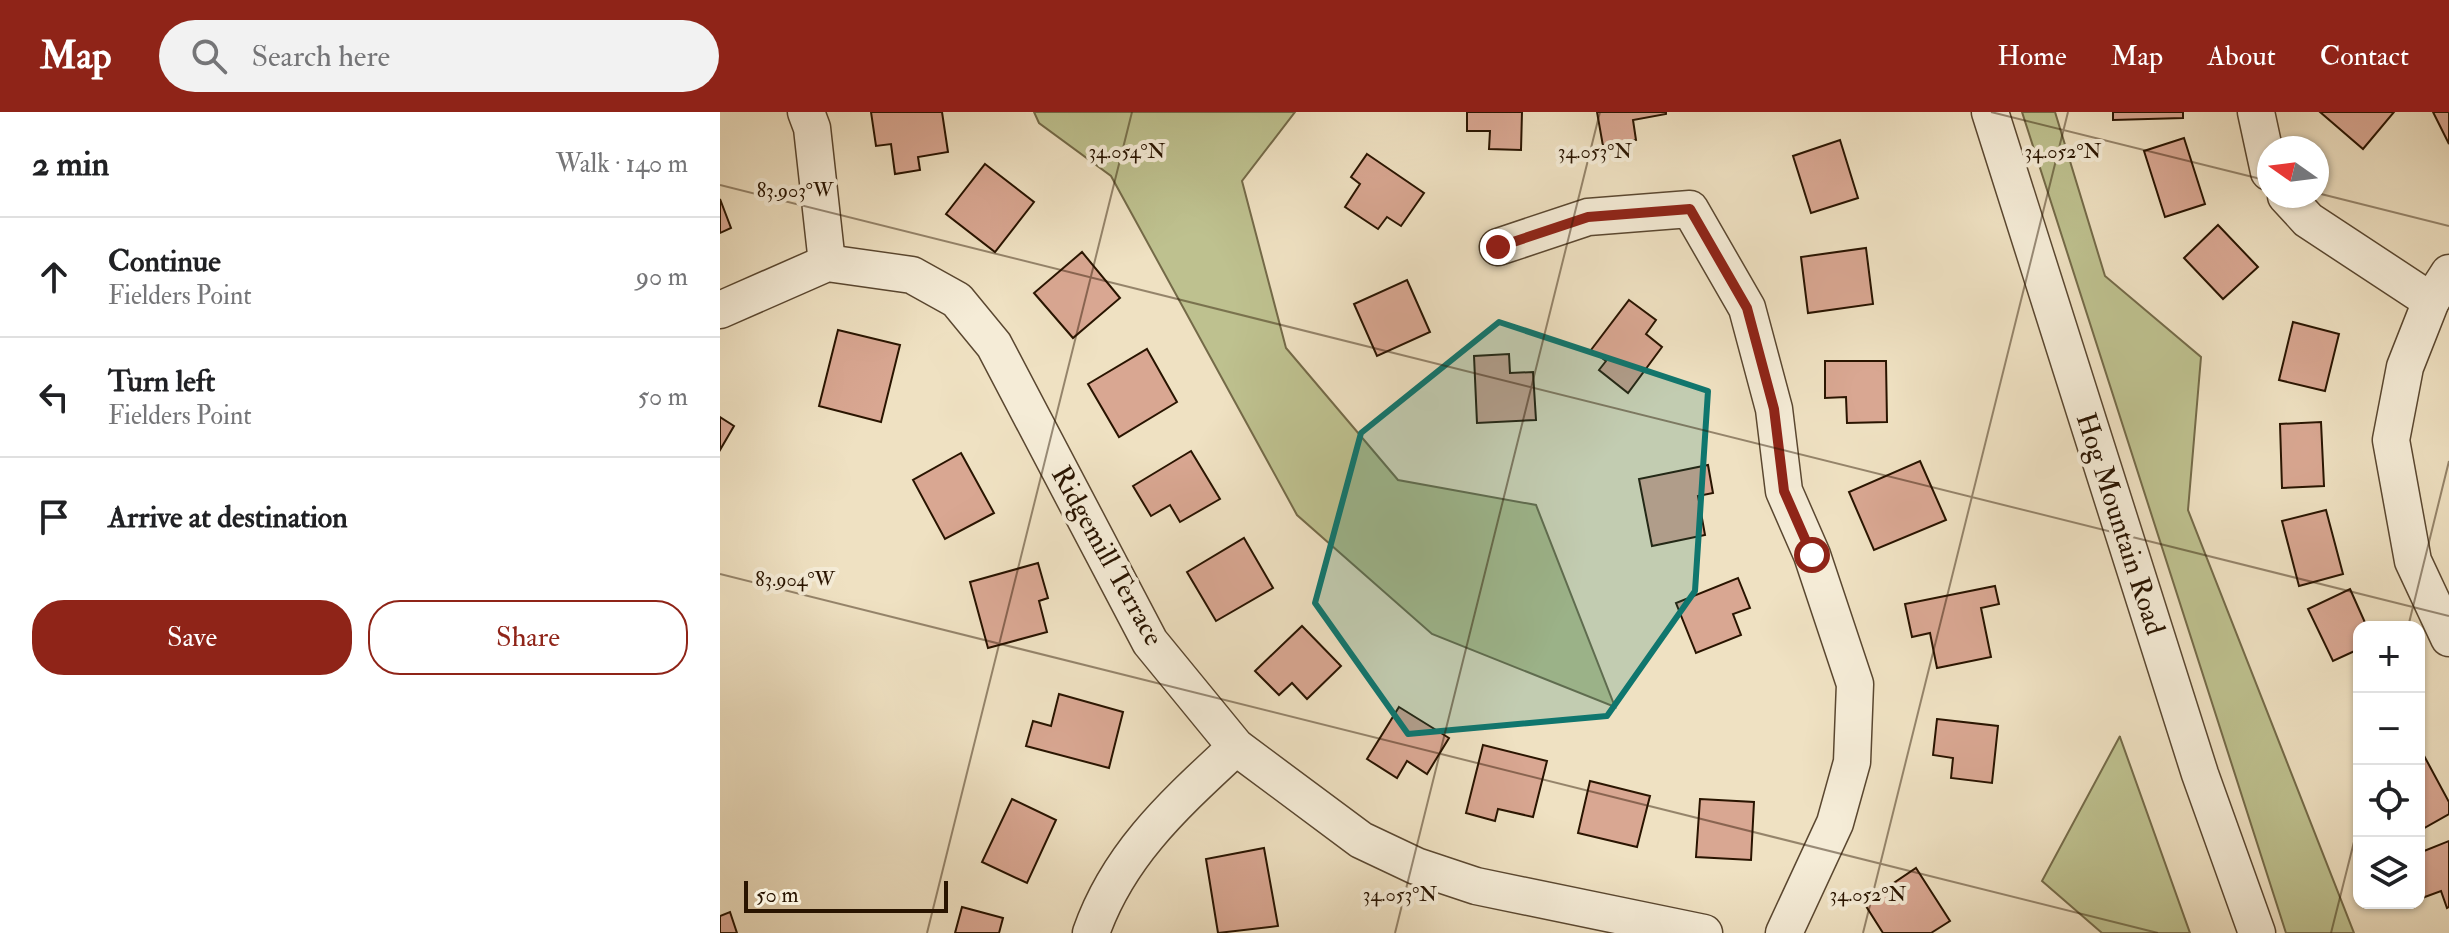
<!DOCTYPE html>
<meta charset="utf-8">
<style>
body{margin:0;font-family:"IM FELL Double Pica",serif;background:#f2f2f2;color:#202124}
.controls{position:absolute;right:24px;bottom:24px;display:grid;overflow:hidden;border-radius:16px;box-shadow:0 2px 6px #0004}
.controls button{width:72px;height:72px;display:grid;place-items:center;padding:0;border:0;border-bottom:2px solid #e0e0e0;background:#fff;color:#202124;font:40px sans-serif}
.compass{position:absolute;left:1537px;top:24px;width:72px;height:72px;border-radius:50%;background:#fff;box-shadow:0 2px 6px #0004;rotate:284deg}
.scale{position:absolute;left:24px;bottom:20px;width:204px;box-sizing:border-box;padding-left:8px;border:4px solid #291400;border-top:0;font-size:22px;line-height:28px;white-space:nowrap;color:#291400;-webkit-text-stroke:6px #f5ecd7;paint-order:stroke}
.stop{position:absolute;width:24px;height:24px;margin:-18px;border:6px solid #8f2418;border-radius:50%;background:#fff}
.stop.end{background:#8f2418;border-color:#fff;box-shadow:0 2px 8px #0008}
.list{margin:0;padding:0;list-style:none}
h2{display:flex;justify-content:space-between;align-items:center;height:104px;margin:0;padding:0 32px;font-size:34px}
h2 small{font-size:26px;font-weight:400;color:#757577}
.list li{display:grid;grid-template-columns:52px 1fr auto;gap:24px;align-items:center;box-sizing:border-box;height:120px;padding:0 32px;border-top:2px solid #e0e0e0}
.list b{display:block;font-size:30px;white-space:nowrap}
.list p{margin:0;font-size:26px;white-space:nowrap;color:#757577}
.list em{font-size:26px;font-style:normal;color:#757577}
.actions{display:flex;gap:16px;padding:24px 32px}
.actions a{flex:1;padding:18px 0;border:2px solid #8f2418;border-radius:32px;text-align:center;font-size:28px;color:#8f2418}
.actions .main{background:#8f2418;color:#fff}
.icon{flex:none;width:44px;height:44px;fill:none;stroke:currentColor;stroke-width:2;stroke-linecap:round;stroke-linejoin:round}
.map{position:relative;flex:none;width:1729px;height:821px;overflow:hidden}
header{display:flex;align-items:center;gap:48px;box-sizing:border-box;height:112px;padding:0 40px;background:#8f2418;color:#fff}
header strong{font-size:38px}
nav{display:flex;gap:44px;margin-inline-start:auto;font-size:28px}
.search{width:560px;height:72px;background:#f2f2f2;display:flex;align-items:center;gap:20px;box-sizing:border-box;padding:0 28px;border-radius:44px;color:#757577;font-size:30px}
main{display:flex}
aside{flex:1;background:#fff}
.map>svg:first-child{display:block}
.green{fill:#bec18f;stroke:#746a48;stroke-width:2}
.building{fill:#d9a792;stroke:#291400;stroke-width:2}
.lines{fill:none;stroke-linecap:round;stroke-linejoin:round}
.minor-casing{stroke:#5a4730;stroke-width:39}
.minor{stroke:#f5ecd7;stroke-width:36}
.route{stroke:#8f2418;stroke-width:10}
.marked{fill:#0f766e;fill-opacity:0.2;stroke:#0f766e;stroke-width:6;stroke-linejoin:round}
.ticks{fill:none;stroke:#291400;stroke-width:2;stroke-opacity:0.45}
.labels{text-anchor:middle;dominant-baseline:central;stroke-width:8;stroke-linejoin:round;paint-order:stroke}
.street-label{font-size:28px;fill:#291400;stroke:#f5ecd7}
.ticks-label{font-size:20px;text-anchor:middle;fill:#291400;stroke:#f5ecd7;stroke-width:8;stroke-linejoin:round;paint-order:stroke}
</style>
<header>
<strong>Map</strong>
<div class="search"><svg class="icon" aria-label="search" viewBox="0 0 24 24"><circle cx="10" cy="10" r="6"/><path d="M15 15l6 6"/></svg>Search here</div>
<nav><a>Home</a><a>Map</a><a>About</a><a>Contact</a></nav>
</header>
<main>
<aside>
<h2>2 min<small>Walk · 140 m</small></h2>
<ul class="list">
<li><svg class="icon" aria-label="ahead" viewBox="0 0 24 24"><path d="M12 20V5M6 11l6-6 6 6"/></svg><div><b>Continue</b><p>Fielders Point</p></div><em>90 m</em></li>
<li><svg class="icon" aria-label="left" viewBox="0 0 24 24"><path d="M17 20v-9H6M10 6l-5 5 5 5"/></svg><div><b>Turn left</b><p>Fielders Point</p></div><em>50 m</em></li>
<li><svg class="icon" aria-label="arrive" viewBox="0 0 24 24"><path d="M6 21V4h12l-3 4 3 4H6"/></svg><div><b>Arrive at destination</b></div></li>
</ul>
<div class="actions"><a class="main">Save</a><a>Share</a></div>
</aside>
<div class="map">
<svg width="1729" height="821" viewBox="0 0 1729 821">
<rect width="100%" height="100%" fill="#efe1c2"/>
<filter id="stains"><feTurbulence type="fractalNoise" baseFrequency=".0025" numOctaves="4"/><feColorMatrix values="0 0 0 0 .2 0 0 0 0 .09 0 0 0 0 .02 0 0 0 .5 -.17"/></filter>
<radialGradient id="worn" r=".72"><stop offset=".6" stop-color="#630" stop-opacity="0"/><stop offset="1" stop-color="#630" stop-opacity=".3"/></radialGradient>
<g class="green">
<path d="M314,0H575L522,69L566,236L678,368L816,393L895,595L712,522L577,403L391,64L319,11Z"/>
<path d="M1302,0H1335L1385,164L1481,245L1468,398L1634,821H1566Z"/>
<path d="M1400,624V625L1470,821H1382L1322,769Z"/>
</g>
<g class="building">
<path d="M151,0H222L228,40L198,45L200,58L175,62L171,32L156,34Z"/>
<path d="M747,0H802L801,38L769,37L770,19H747Z"/>
<path d="M877,0H946V2L913,8L916,28L883,34Z"/>
<path d="M1393,0H1463V6L1393,8Z"/>
<path d="M1600,0H1674L1643,37Z"/>
<path d="M1713,0H1729V32Z"/>
<path d="M1464,26L1485,92L1445,105L1424,39Z"/>
<path d="M1120,28L1138,86L1091,101L1073,44Z"/>
<path d="M647,42L704,81L681,114L667,105L658,117L625,95L640,72L631,65Z"/>
<path d="M265,52L314,90L275,140L226,102Z"/>
<path d="M0,87L11,116L0,121Z"/>
<path d="M1498,113L1538,155L1503,187L1464,146Z"/>
<path d="M1146,136L1153,192L1088,201L1081,145Z"/>
<path d="M362,140L400,186L353,226L314,181Z"/>
<path d="M687,168L710,220L657,244L634,192Z"/>
<path d="M909,188L936,208L926,222L942,235L908,281L879,258L886,249L871,238Z"/>
<path d="M1573,210L1619,222L1605,279L1559,268Z"/>
<path d="M118,218L180,233L161,310L99,294Z"/>
<path d="M427,237L457,290L399,325L368,272Z"/>
<path d="M789,242L790,261L813,260L816,308L757,311L754,244Z"/>
<path d="M1105,249H1166L1167,310L1127,311L1126,285L1105,286Z"/>
<path d="M0,305L14,314L0,338Z"/>
<path d="M1601,310L1604,374L1562,376L1560,312Z"/>
<path d="M471,339L500,387L460,410L450,393L431,404L413,374Z"/>
<path d="M241,341L274,401L225,427L193,368Z"/>
<path d="M1200,349L1226,408L1154,438L1129,380Z"/>
<path d="M988,353L993,381L978,384L985,423L932,434L919,367Z"/>
<path d="M1606,398L1623,462L1579,474L1562,409Z"/>
<path d="M524,426L553,476L496,509L467,460Z"/>
<path d="M318,451L328,486L319,489L327,520L268,536L250,470Z"/>
<path d="M1018,466L1030,496L1013,502L1021,523L976,541L956,491Z"/>
<path d="M1275,474L1279,492L1261,496L1271,545L1217,556L1210,521L1192,525L1185,492Z"/>
<path d="M1630,477L1647,515H1639V537L1613,549L1588,497Z"/>
<path d="M582,514L621,554L587,587L572,571L559,583L535,559Z"/>
<path d="M339,582L403,600L389,656L306,634L313,609L331,614Z"/>
<path d="M679,595L729,626L707,662L687,649L677,666L647,647Z"/>
<path d="M1217,607L1278,614L1272,671L1231,666L1233,646L1213,643Z"/>
<path d="M763,633L827,649L813,705L778,697L775,709L746,701Z"/>
<path d="M1702,640L1729,690V702L1699,719Z"/>
<path d="M870,669L930,684L917,735L858,721Z"/>
<path d="M292,687L336,708L307,771L262,750Z"/>
<path d="M980,687L1034,690L1031,748L976,745Z"/>
<path d="M1729,729V795L1727,796L1721,779L1702,786L1699,741Z"/>
<path d="M544,736L558,814L498,821L486,747Z"/>
<path d="M1196,756L1230,809L1211,821H1163L1144,791Z"/>
<path d="M242,795L283,806L279,821H235Z"/>
<path d="M10,800L17,821H0V804Z"/>
</g>
<g class="lines">
<defs>
<g id="minor">
<path d="M86,0L92,16L107,151"/>
<path d="M1270,0L1480,662L1537,821"/>
<path d="M1536,0L1549,60"/>
<path d="M1566,84L1588,108L1711,189"/>
<path d="M778,135L868,105L970,97L1027,196L1054,297L1064,379L1092,443L1135,572L1132,650L1115,711L1064,821"/>
<path d="M1729,161L1711,189L1685,255L1671,328L1693,449L1729,526"/>
<path d="M0,198L107,151L192,163L237,188L274,233L430,530L516,635L641,728L696,754L756,774L984,821"/>
<path d="M371,821C399,741 456,691 516,635"/>
</g>
</defs>
<use href="#minor" class="minor-casing"/>
<use href="#minor" class="minor"/>
</g>
<g class="lines">
<path class="route" d="M778,135L868,105L970,97L1027,196L1054,297L1064,379L1092,443"/>
</g>
<path class="marked" d="M779,210L988,279L975,479L887,604L688,622L595,491L641,321Z"/>
<path class="ticks" d="M1271,0L1549,69M0,73L1729,504M1597,81L1729,114M0,462L1438,821M1688,515L1729,349M207,821L412,0M675,821L880,0M1143,821L1348,0M1611,821L1639,710"/>
<g class="labels">
<g class="street-label">
<text transform="translate(1400 412) rotate(72)">Hog Mountain Road</text>
<text transform="translate(387 444) rotate(61)">Ridgemill Terrace</text>
</g>
</g>
<g class="ticks-label">
<text x="407" y="46">34.054°N</text>
<text x="875" y="46">34.053°N</text>
<text x="1343" y="46">34.052°N</text>
<text x="75" y="85">83.903°W</text>
<text x="75" y="474">83.904°W</text>
<text x="680" y="789">34.053°N</text>
<text x="1148" y="789">34.052°N</text>
</g>
<rect width="100%" height="100%" filter="url(#stains)"/>
<rect width="100%" height="100%" fill="url(#worn)"/>
</svg>
<div class="controls">
<button>+</button>
<button>−</button>
<button><svg class="icon" aria-label="locate" viewBox="0 0 24 24"><circle cx="12" cy="12" r="6"/><path d="M12 2v4M12 18v4M2 12h4M18 12h4"/></svg></button>
<button><svg class="icon" aria-label="layers" viewBox="0 0 24 24"><path d="M12 4l9 5-9 5-9-5zM3 14l9 5 9-5"/></svg></button>
</div>
<svg class="compass" viewBox="-18 -18 36 36"><path d="M0-13l5 13h-10z" fill="#e53935"/><path d="M0 13l5-13h-10z" fill="#757577"/></svg>
<div class="scale">50 m</div>
<div class="stop" style="left:1092px;top:443px"></div>
<div class="stop end" style="left:778px;top:135px"></div>
</div>
</main>
